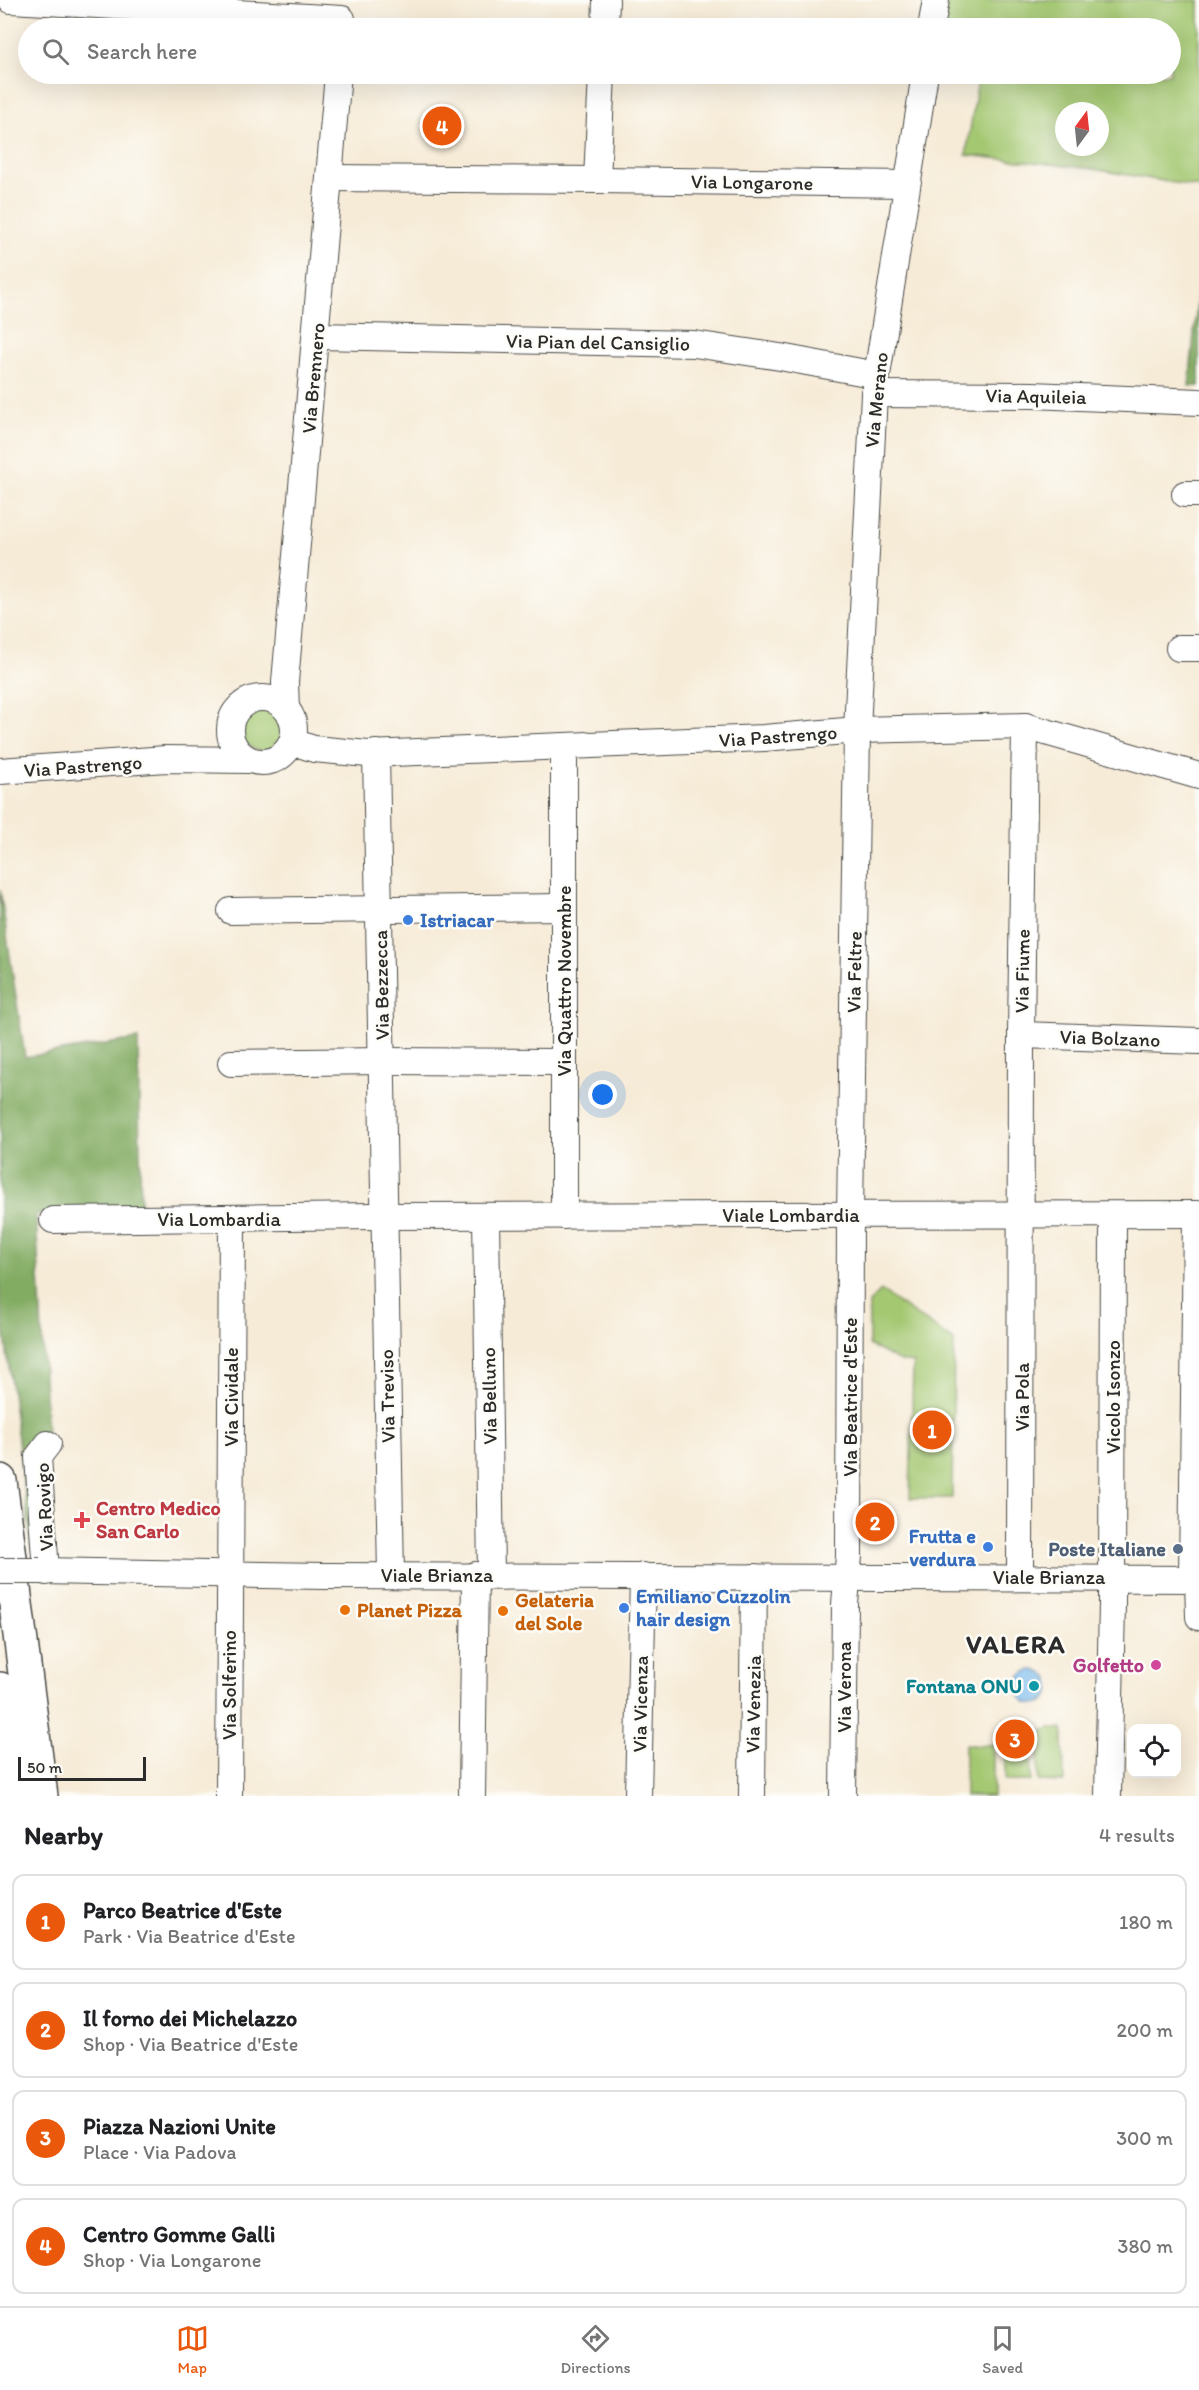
<!DOCTYPE html>
<meta charset="utf-8">
<style>
body{margin:0;font-family:Itim,sans-serif;background:#f6f6f6;color:#202124}
.controls{position:absolute;right:18px;bottom:18px;display:grid;overflow:hidden;border-radius:12px;box-shadow:0 6px 24px #0002}
.controls button{width:54px;height:54px;display:grid;place-items:center;padding:0;border:0;border-bottom:2px solid #e0e0e0;background:#fff;color:#202124;font:30px sans-serif}
.compass{position:absolute;left:1055px;top:102px;width:54px;height:54px;border-radius:50%;background:#fff;box-shadow:0 6px 24px #0002;rotate:15deg}
.scale{position:absolute;left:18px;bottom:15px;width:128px;box-sizing:border-box;padding-left:6px;border:3px solid #2b2b2b;border-top:0;font-size:16px;line-height:21px;white-space:nowrap;color:#2b2b2b;-webkit-text-stroke:4px #fdfcf7;paint-order:stroke}
.you{position:absolute;left:603px;top:1095px;width:21px;height:21px;margin:-15px;border:4px solid #fff;border-radius:50%;background:#1a73e8;box-shadow:0 0 0 9px #1a73e833}
.badge{display:grid;place-items:center;width:39px;height:39px;border-radius:50%;background:#ea580c;color:#fff;font-size:20px;font-weight:700}
.pin{position:absolute;translate:-50% -50%;border:3px solid #fff;box-shadow:0 2px 6px #0006}
.list{margin:0;padding:0;list-style:none}
h2{display:flex;justify-content:space-between;align-items:center;height:78px;margin:0;padding:0 24px;font-size:26px}
h2 small{font-size:20px;font-weight:400;color:#757577}
.list li{display:grid;grid-template-columns:39px 1fr auto;gap:18px;align-items:center;box-sizing:border-box;height:96px;margin:0 12px 12px;padding:0 12px;border:2px solid #e0e0e0;border-radius:12px}
.list b{display:block;font-size:22px;white-space:nowrap}
.list p{margin:0;font-size:20px;white-space:nowrap;color:#757577}
.list em{font-size:20px;font-style:normal;color:#757577}
.icon{flex:none;width:33px;height:33px;fill:none;stroke:currentColor;stroke-width:2;stroke-linecap:round;stroke-linejoin:round}
.map{position:relative;flex:none;width:1199px;height:1796px;overflow:hidden}
.search{position:absolute;background:#fff;box-shadow:0 6px 24px #0002;left:18px;right:18px;top:18px;height:66px;display:flex;align-items:center;gap:15px;box-sizing:border-box;padding:0 21px;border-radius:33px;color:#757577;font-size:22px}
.sheet{height:510px;background:#fff}
nav{display:flex;justify-content:space-around;align-items:center;box-sizing:border-box;height:84px;border-top:2px solid #e0e0e0;background:#fff;font-size:16px;color:#757577}
nav a{display:grid;justify-items:center;gap:3px}
nav .on{color:#ea580c}
.map>svg:first-child{display:block}
.green{fill:#a4c872;stroke:#687a4e;stroke-width:1.5;fill-rule:evenodd}
.forest{fill:#83ac64;stroke:#576c48;stroke-width:1.5}
.water{fill:#79b9ed;stroke:#52728c;stroke-width:1.5}
.lines{fill:none;stroke-linecap:round;stroke-linejoin:round}
.minor-casing{stroke:#494845;stroke-width:28}
.highway-casing{stroke:#494845;stroke-width:36}
.minor{stroke:#fff;stroke-width:26}
.highway{stroke:#fff;stroke-width:33}
.minor-bridge-casing{stroke:#494845;stroke-width:28;stroke-linecap:butt}
.minor-bridge{stroke:#fff;stroke-width:26}
.shop-dot{fill:#3f7fe0;stroke:#fdfcf7;stroke-width:2}
.health-dot{fill:#e0444e;stroke:#fdfcf7;stroke-width:2}
.service-dot{fill:#5c6f8a;stroke:#fdfcf7;stroke-width:2}
.food-dot{fill:#e8710a;stroke:#fdfcf7;stroke-width:2}
.hotel-dot{fill:#d1479c;stroke:#fdfcf7;stroke-width:2}
.culture-dot{fill:#0f9aa8;stroke:#fdfcf7;stroke-width:2}
.labels{text-anchor:middle;dominant-baseline:central;stroke-width:5;stroke-linejoin:round;paint-order:stroke}
.street-label{font-size:20px;fill:#2b2b2b;stroke:#fdfcf7}
.shop-label{font-size:20px;font-weight:bold;fill:#366cbe;stroke:#fdfcf7;text-anchor:start}
.health-label{font-size:20px;font-weight:bold;fill:#be3a42;stroke:#fdfcf7;text-anchor:start}
.service-label{font-size:20px;font-weight:bold;fill:#4e5e75;stroke:#fdfcf7;text-anchor:end}
.food-label{font-size:20px;font-weight:bold;fill:#c56008;stroke:#fdfcf7;text-anchor:start}
.hotel-label{font-size:20px;font-weight:bold;fill:#b23c85;stroke:#fdfcf7;text-anchor:end}
.culture-label{font-size:20px;font-weight:bold;fill:#0d838f;stroke:#fdfcf7;text-anchor:end}
.district-label{font-size:26px;font-weight:bold;letter-spacing:1.5px;fill:#2b2b2b;stroke:#fdfcf7}
</style>
<div class="map">
<svg width="1199" height="1796" viewBox="0 0 1199 1796">
<rect width="100%" height="100%" fill="#fdfcf7"/>
<filter id="ink" filterUnits="userSpaceOnUse"><feTurbulence type="fractalNoise" baseFrequency=".0167" numOctaves="2"/><feDisplacementMap in="SourceGraphic" scale="12" xChannelSelector="R" yChannelSelector="G"/><feConvolveMatrix kernelMatrix="1 2 1 2 8 2 1 2 1" color-interpolation-filters="sRGB"/></filter>
<filter id="wash" filterUnits="userSpaceOnUse"><feTurbulence type="fractalNoise" baseFrequency=".008" numOctaves="4" result="noise"/><feDisplacementMap in="SourceGraphic" scale="24" xChannelSelector="R" yChannelSelector="G"/><feGaussianBlur stdDeviation="1.35" result="paint"/><feColorMatrix in="noise" values="0 0 0 0 0 0 0 0 0 0 0 0 0 0 0 0 0 1.4 0 .05"/><feComposite in="paint" operator="in"/></filter>
<g filter="url(#wash)">
<rect width="100%" height="100%" fill="#f6ebd7"/>
<g class="green">
<path d="M947,0H1199V187L1087,168L966,155L979,74H1170V28H942ZM1064,111H1100V147H1064Z"/>
<circle cx="263" cy="730" r="21"/>
<path d="M881,1291L954,1341L952,1498H910L913,1363L898,1361L869,1345V1303Z"/>
<path d="M1050,1728L1063,1729L1064,1782L1038,1781V1733Z"/>
<path d="M1030,1734L1031,1781H1005V1742Z"/>
<path d="M965,1744L979,1746L993,1744V1796H965Z"/>
</g>
<g class="forest">
<path d="M1199,281V386H1189Z"/>
<path d="M0,889L25,1057L138,1039L141,1213L36,1214L47,1435L32,1551L0,1297Z"/>
</g>
<circle class="water" cx="1034" cy="1687" r="17"/>
</g>
<g filter="url(#ink)">
<g class="lines">
<defs>
<g id="minor">
<path d="M11,0L342,19"/>
<path d="M605,28L606,0"/>
<path d="M931,28L936,0"/>
<path d="M329,178L597,180L602,74"/>
<path d="M597,180L907,184"/>
<path d="M317,336L694,344L780,357L877,375"/>
<path d="M874,394L1032,395L1199,402"/>
<path d="M1185,494H1199"/>
<path d="M1179,648H1199"/>
<circle cx="262" cy="730" r="32"/>
<path d="M286,709L285,682L338,74"/>
<path d="M293,742L314,749L368,754L764,738L857,730L1025,726L1199,776"/>
<path d="M376,753L391,1576"/>
<path d="M0,771L166,759L248,760"/>
<path d="M231,911L564,907"/>
<path d="M1021,1035L1199,1041"/>
<path d="M231,1063L382,1061L564,1062"/>
<path d="M486,1216L491,1575"/>
<path d="M564,1216V746"/>
<path d="M53,1220L375,1216L1199,1214"/>
<path d="M40,1571L325,1576L1199,1579"/>
<path d="M46,1572L38,1457L48,1444"/>
<path d="M1020,1577L1021,1035L1025,726"/>
<path d="M1192,1579L1196,1214"/>
<path d="M1198,1579L1199,1617"/>
<path d="M229,1796L232,1219"/>
<path d="M472,1796L475,1575"/>
<path d="M638,1796L643,1576"/>
<path d="M752,1796L754,1577"/>
<path d="M843,1796L845,1604L849,1556L850,1215L857,730L874,394L925,74"/>
<path d="M1108,1796L1112,1604L1113,1215"/>
</g>
<g id="highway">
<path d="M0,1481L41,1796"/>
<path d="M0,1689L14,1796"/>
</g>
</defs>
<use href="#minor" class="minor-casing"/>
<use href="#highway" class="highway-casing"/>
<use href="#minor" class="minor"/>
<use href="#highway" class="highway"/>
<defs>
<path id="minor-bridge" d="M0,1571H40"/>
</defs>
<use href="#minor-bridge" class="minor-bridge-casing"/>
<use href="#minor-bridge" class="minor-bridge"/>
</g>
</g>
<g class="shop-dot">
<circle cx="408" cy="920" r="6"/>
<circle cx="988" cy="1547" r="6"/>
<circle cx="624" cy="1608" r="6"/>
</g>
<path class="health-dot" d="M79 1511h6v6h6v6h-6v6h-6v-6h-6v-6h6z"/>
<circle class="service-dot" cx="1178" cy="1549" r="6"/>
<g class="food-dot">
<circle cx="345" cy="1610" r="6"/>
<circle cx="503" cy="1611" r="6"/>
</g>
<circle class="hotel-dot" cx="1156" cy="1665" r="6"/>
<circle class="culture-dot" cx="1034" cy="1686" r="6"/>
<g class="labels">
<g class="street-label">
<text transform="translate(752 182) rotate(1)">Via Longarone</text>
<text transform="translate(598 342) rotate(1)">Via Pian del Cansiglio</text>
<text transform="translate(313 378) rotate(-85)">Via Brennero</text>
<text transform="translate(1036 396) rotate(1)">Via Aquileia</text>
<text transform="translate(876 400) rotate(-84)">Via Merano</text>
<text transform="translate(778 736) rotate(-4)">Via Pastrengo</text>
<text transform="translate(83 766) rotate(-4)">Via Pastrengo</text>
<text transform="translate(1022 971) rotate(-89)">Via Fiume</text>
<text transform="translate(854 972) rotate(-89)">Via Feltre</text>
<text transform="translate(564 981) rotate(-90)">Via Quattro Novembre</text>
<text transform="translate(381 985) rotate(-91)">Via Bezzecca</text>
<text transform="translate(1110 1038) rotate(2)">Via Bolzano</text>
<text x="791" y="1215">Viale Lombardia</text>
<text x="219" y="1219">Via Lombardia</text>
<text transform="translate(387 1396) rotate(-91)">Via Treviso</text>
<text transform="translate(489 1396) rotate(-91)">Via Belluno</text>
<text transform="translate(231 1397) rotate(-90)">Via Cividale</text>
<text transform="translate(850 1397) rotate(-90)">Via Beatrice d'Este</text>
<text transform="translate(1022 1397) rotate(-90)">Via Pola</text>
<text transform="translate(1113 1397) rotate(-90)">Vicolo Isonzo</text>
<text transform="translate(44 1507) rotate(-93)">Via Rovigo</text>
<text x="437" y="1575">Viale Brianza</text>
<text x="1049" y="1577">Viale Brianza</text>
<text transform="translate(229 1685) rotate(-90)">Via Solferino</text>
<text transform="translate(844 1687) rotate(-90)">Via Verona</text>
<text transform="translate(640 1704) rotate(-89)">Via Vicenza</text>
<text transform="translate(753 1704) rotate(-89)">Via Venezia</text>
</g>
<g class="shop-label">
<text x="420" y="920">Istriacar</text>
<text x="976" y="1536" text-anchor="end">Frutta e<tspan x="976" dy="23">verdura</tspan></text>
<text x="636" y="1596">Emiliano Cuzzolin<tspan x="636" dy="23">hair design</tspan></text>
</g>
<g class="health-label">
<text x="96" y="1508">Centro Medico<tspan x="96" dy="23">San Carlo</tspan></text>
</g>
<g class="service-label">
<text x="1166" y="1549">Poste Italiane</text>
</g>
<g class="food-label">
<text x="515" y="1600">Gelateria<tspan x="515" dy="23">del Sole</tspan></text>
<text x="357" y="1610">Planet Pizza</text>
</g>
<g class="hotel-label">
<text x="1144" y="1665">Golfetto</text>
</g>
<g class="culture-label">
<text x="1022" y="1686">Fontana ONU</text>
</g>
<g class="district-label">
<text x="1016" y="1644">VALERA</text>
</g>
</g>
</svg>
<div class="controls">
<button><svg class="icon" aria-label="locate" viewBox="0 0 24 24"><circle cx="12" cy="12" r="6"/><path d="M12 2v4M12 18v4M2 12h4M18 12h4"/></svg></button>
</div>
<svg class="compass" viewBox="-18 -18 36 36"><path d="M0-13l5 13h-10z" fill="#e53935"/><path d="M0 13l5-13h-10z" fill="#757577"/></svg>
<div class="scale">50 m</div>
<div class="you"></div>
<div class="pin badge" style="left:932px;top:1430px">1</div>
<div class="pin badge" style="left:875px;top:1522px">2</div>
<div class="pin badge" style="left:1015px;top:1739px">3</div>
<div class="pin badge" style="left:442px;top:126px">4</div>
<div class="search"><svg class="icon" aria-label="search" viewBox="0 0 24 24"><circle cx="10" cy="10" r="6"/><path d="M15 15l6 6"/></svg>Search here</div>
</div>
<section class="sheet">
<h2>Nearby<small>4 results</small></h2>
<ul class="list">
<li><span class="badge">1</span><div><b>Parco Beatrice d'Este</b><p>Park · Via Beatrice d'Este</p></div><em>180 m</em></li>
<li><span class="badge">2</span><div><b>Il forno dei Michelazzo</b><p>Shop · Via Beatrice d'Este</p></div><em>200 m</em></li>
<li><span class="badge">3</span><div><b>Piazza Nazioni Unite</b><p>Place · Via Padova</p></div><em>300 m</em></li>
<li><span class="badge">4</span><div><b>Centro Gomme Galli</b><p>Shop · Via Longarone</p></div><em>380 m</em></li>
</ul>
</section>
<nav>
<a class="on"><svg class="icon" aria-label="map" viewBox="0 0 24 24"><path d="M3 6l6-2 6 2 6-2v14l-6 2-6-2-6 2zM9 4v14M15 6v14"/></svg>Map</a>
<a><svg class="icon" aria-label="directions" viewBox="0 0 24 24"><path d="M12 3l9 9-9 9-9-9zM9 14v-3h6M13 9l2 2-2 2"/></svg>Directions</a>
<a><svg class="icon" aria-label="saved" viewBox="0 0 24 24"><path d="M7 4h10v16l-5-4-5 4z"/></svg>Saved</a>
</nav>
